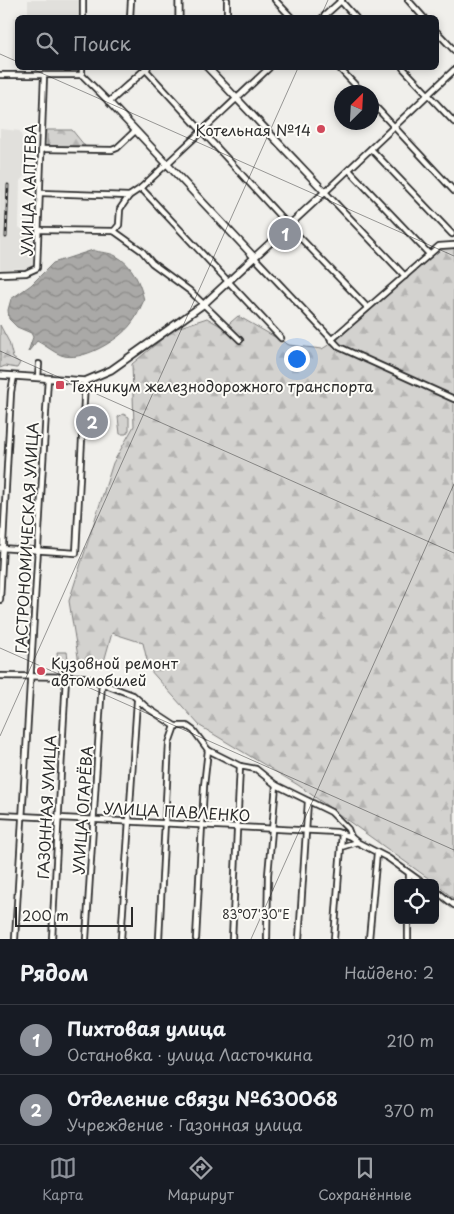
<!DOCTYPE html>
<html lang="ru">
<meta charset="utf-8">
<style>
body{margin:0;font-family:"Playpen Sans",sans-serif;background:#20242c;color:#f1f3f6}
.controls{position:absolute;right:15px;bottom:15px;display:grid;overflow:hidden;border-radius:8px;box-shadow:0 2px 8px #0003}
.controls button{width:45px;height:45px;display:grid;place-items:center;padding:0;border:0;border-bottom:1px solid #363941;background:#171b24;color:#f1f3f6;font:25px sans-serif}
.compass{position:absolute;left:334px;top:85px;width:45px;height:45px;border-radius:50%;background:#171b24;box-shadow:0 2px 8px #0003;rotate:24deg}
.scale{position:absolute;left:15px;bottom:12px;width:118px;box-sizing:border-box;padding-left:5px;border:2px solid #2b2b2b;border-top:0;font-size:14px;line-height:18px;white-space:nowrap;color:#2b2b2b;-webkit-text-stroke:4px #fdfcf7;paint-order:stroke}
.you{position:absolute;left:296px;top:358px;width:18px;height:18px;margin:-12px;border:4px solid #fff;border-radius:50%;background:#1a73e8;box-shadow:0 0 0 8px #1a73e833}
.badge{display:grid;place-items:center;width:32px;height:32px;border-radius:50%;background:#8c9099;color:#fff;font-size:16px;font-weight:700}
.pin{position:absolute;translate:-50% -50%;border:2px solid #fff;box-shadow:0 1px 5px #0006}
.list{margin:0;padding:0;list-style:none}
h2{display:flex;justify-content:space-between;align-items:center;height:65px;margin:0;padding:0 20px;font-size:21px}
h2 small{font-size:16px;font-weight:400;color:#9ea1a6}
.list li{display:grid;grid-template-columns:32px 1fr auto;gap:15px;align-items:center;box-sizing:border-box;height:70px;padding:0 20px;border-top:1px solid #363941}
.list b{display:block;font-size:19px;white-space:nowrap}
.list p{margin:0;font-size:16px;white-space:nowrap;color:#9ea1a6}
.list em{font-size:16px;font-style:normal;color:#9ea1a6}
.icon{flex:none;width:28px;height:28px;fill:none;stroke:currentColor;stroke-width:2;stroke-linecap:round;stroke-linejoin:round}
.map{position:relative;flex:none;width:454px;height:939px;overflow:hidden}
.search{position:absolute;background:#171b24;box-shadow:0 2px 8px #0003;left:15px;right:15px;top:15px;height:55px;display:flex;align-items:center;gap:12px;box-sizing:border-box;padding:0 18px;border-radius:8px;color:#9ea1a6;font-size:19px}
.sheet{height:205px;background:#171b24}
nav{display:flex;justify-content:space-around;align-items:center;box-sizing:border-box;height:70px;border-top:1px solid #363941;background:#171b24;font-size:14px;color:#9ea1a6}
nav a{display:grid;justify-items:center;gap:2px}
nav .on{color:#8c9099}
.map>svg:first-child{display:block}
.built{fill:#e1e0dc}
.green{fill:#d3d2cf;stroke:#7f7e7d}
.forest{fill:url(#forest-firs);stroke:#7f7e7d}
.water{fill:url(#water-waves);stroke:#777775}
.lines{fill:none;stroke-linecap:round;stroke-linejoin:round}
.street-casing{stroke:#2b2b2b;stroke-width:8}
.secondary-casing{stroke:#2b2b2b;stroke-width:9}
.street{stroke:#fdfcf7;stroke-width:4.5}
.secondary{stroke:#fdfcf7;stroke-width:5.5}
.rail-casing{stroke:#2b2b2b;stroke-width:3}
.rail{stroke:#fdfcf7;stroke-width:1;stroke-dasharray:4;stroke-linecap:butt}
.ticks{fill:none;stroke:#2b2b2b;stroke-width:1;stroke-opacity:0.45}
.poi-dot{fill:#d1495b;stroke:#fdfcf7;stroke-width:2}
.labels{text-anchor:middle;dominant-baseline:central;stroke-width:4;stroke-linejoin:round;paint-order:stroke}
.poi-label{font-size:15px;fill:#2b2b2b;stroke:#fdfcf7;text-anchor:start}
.street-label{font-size:15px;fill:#2b2b2b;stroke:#fdfcf7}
.ticks-label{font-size:12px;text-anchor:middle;fill:#2b2b2b;stroke:#fdfcf7;stroke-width:4;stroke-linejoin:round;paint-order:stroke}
</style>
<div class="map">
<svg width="454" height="939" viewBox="0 0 454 939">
<defs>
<pattern id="forest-firs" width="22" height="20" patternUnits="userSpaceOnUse" patternTransform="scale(1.25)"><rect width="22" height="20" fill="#d3d2cf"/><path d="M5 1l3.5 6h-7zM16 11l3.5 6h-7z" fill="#b5b4b2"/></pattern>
<pattern id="water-waves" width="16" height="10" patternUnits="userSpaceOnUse" patternTransform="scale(1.25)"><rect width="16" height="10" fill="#aaa9a7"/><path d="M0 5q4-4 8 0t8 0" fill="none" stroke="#8b8a88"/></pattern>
</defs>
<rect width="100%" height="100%" fill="#f0efeb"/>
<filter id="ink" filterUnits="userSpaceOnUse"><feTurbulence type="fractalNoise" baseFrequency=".02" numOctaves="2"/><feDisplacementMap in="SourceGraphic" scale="10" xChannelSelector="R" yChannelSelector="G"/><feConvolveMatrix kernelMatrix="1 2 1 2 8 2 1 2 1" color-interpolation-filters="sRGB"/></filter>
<g filter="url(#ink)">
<g class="built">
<rect x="28" y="0" width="52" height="17"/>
<path d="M14,18H17V60H12Z"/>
<path d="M25,68H79L77,72L25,70Z"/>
<path d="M0,129L20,131L25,148V175L20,181L19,227L24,231L40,230L39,269L35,271L23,272L20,268H13L11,272L0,273Z"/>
</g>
<g class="green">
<path d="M123,414L129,417V430L126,434H120L118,417Z"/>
<path d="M57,652H67L70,673H59Z"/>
</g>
<g class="forest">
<path d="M47,130H72L85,146H47Z"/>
<path d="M454,247V899L435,883L298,785L200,726L149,669L143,643L112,633L103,665L79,663L69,601L113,463L134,426L132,364L174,329L207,318L224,328L238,316L289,345L322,349L338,339L441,248Z"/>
<path d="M0,325L9,342L13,358L20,363L17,368L5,366L0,368Z"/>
</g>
<path class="water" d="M93,250C100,253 109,252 116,256C133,265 140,283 144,300C140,308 137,317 131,324C119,340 81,363 61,355C53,352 45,345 37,341L28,352L33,337L31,333L17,327L9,319L8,310L11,299L31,285L53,263Z"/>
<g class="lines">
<defs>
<g id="street">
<path d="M227,0V18"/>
<path d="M275,0L292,18"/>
<path d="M340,0L356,18"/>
<path d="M408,0L424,18"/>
<path d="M83,18V0"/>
<path d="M130,18L131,0"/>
<path d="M322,18L342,0"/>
<path d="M436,31L454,50"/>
<path d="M82,68V75L109,102"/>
<path d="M339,68L362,92"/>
<path d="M403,68L454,122"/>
<path d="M145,69L289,226L367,307"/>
<path d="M0,75H82"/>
<path d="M372,103L454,191"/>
<path d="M42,149L112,150L117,148L135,131"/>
<path d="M371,149L452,234"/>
<path d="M349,170L429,254"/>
<path d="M141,188L281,338"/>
<path d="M41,193L129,196L141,188L269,68"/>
<path d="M40,230L114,231L142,251L152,263L190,291L240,340"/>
<path d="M114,231L119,225L120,209L129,196"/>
<path d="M255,258L339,347L454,399"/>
<path d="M0,274L26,273L37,268L44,75"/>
<path d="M405,276L325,192L454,70"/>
<path d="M331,340L439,246L454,245"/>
<path d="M38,377L39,364"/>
<path d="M0,548L76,553L85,381"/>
<path d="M0,600L11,392L14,376"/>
<path d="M0,676L84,677L133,695L146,707L175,726H187L194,731L208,750L240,766L256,769L276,785L331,812L348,829L351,837L357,842L388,858L423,883"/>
<path d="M0,815L337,832L351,837"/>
<path d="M341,847L357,842"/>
<path d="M409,883V874"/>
<path d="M435,890L454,905"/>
<path d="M15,939L48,378"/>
<path d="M52,939L66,677"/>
<path d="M86,939L102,682"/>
<path d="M121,939L137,701"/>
<path d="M159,939L169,743L175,726"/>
<path d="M196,939L204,786L208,750"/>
<path d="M232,939L240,766"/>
<path d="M267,939L268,875L276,785"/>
<path d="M299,939L308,801"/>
<path d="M334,939L342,833"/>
<path d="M369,939L377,853"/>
<path d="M408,939V920"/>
</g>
<g id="secondary">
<path d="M179,18V0"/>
<path d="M147,68L109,102L255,258"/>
<path d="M0,375L85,381L111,370L204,304L325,192L208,68"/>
</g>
</defs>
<use href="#street" class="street-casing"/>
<use href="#secondary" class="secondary-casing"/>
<use href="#street" class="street"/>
<use href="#secondary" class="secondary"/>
<defs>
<path id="rail" d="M6,237L8,185"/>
</defs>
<use href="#rail" class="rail-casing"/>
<use href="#rail" class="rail"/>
</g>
</g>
<path class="ticks" d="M320,18L328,0M0,54L18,62M30,68L454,256M0,351L454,553M0,648L454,850M0,736L298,68M251,939L454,484"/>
<g class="poi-dot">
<circle cx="321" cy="129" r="5"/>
<rect x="55" y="380" width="10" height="10" rx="2.5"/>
<circle cx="41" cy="671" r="5"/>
</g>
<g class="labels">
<g class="poi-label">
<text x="311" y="129" text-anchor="end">Котельная №14</text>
<text x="70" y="385">Техникум железнодорожного транспорта</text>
<text x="51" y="662">Кузовной ремонт<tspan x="51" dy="17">автомобилей</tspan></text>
</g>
<g class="street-label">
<text transform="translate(28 190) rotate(-88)">УЛИЦА ЛАПТЕВА</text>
<text transform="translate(26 538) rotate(-87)">ГАСТРОНОМИЧЕСКАЯ УЛИЦА</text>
<text transform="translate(46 807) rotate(-87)">ГАЗОННАЯ УЛИЦА</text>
<text transform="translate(82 810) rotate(-86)">УЛИЦА ОГАРЁВА</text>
<text transform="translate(177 811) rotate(3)">УЛИЦА ПАВЛЕНКО</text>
</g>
</g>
<g class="ticks-label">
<text x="256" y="919">83°07'30"E</text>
</g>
</svg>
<div class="controls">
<button><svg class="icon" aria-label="locate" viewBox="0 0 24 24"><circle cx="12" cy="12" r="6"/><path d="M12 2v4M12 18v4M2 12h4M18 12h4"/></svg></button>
</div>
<svg class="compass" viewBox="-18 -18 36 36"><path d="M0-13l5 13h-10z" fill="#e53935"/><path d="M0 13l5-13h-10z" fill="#9ea1a6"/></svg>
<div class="scale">200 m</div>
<div class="you"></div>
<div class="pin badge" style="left:285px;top:234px">1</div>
<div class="pin badge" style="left:92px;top:422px">2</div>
<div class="search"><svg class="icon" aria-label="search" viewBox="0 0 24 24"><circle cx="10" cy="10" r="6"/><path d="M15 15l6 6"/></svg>Поиск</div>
</div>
<section class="sheet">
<h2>Рядом<small>Найдено: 2</small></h2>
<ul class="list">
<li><span class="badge">1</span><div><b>Пихтовая улица</b><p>Остановка · улица Ласточкина</p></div><em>210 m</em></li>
<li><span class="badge">2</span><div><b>Отделение связи №630068</b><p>Учреждение · Газонная улица</p></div><em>370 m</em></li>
</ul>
</section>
<nav>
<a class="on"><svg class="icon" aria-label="map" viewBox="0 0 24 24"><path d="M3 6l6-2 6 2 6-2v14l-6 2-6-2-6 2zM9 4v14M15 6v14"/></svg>Карта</a>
<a><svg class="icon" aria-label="directions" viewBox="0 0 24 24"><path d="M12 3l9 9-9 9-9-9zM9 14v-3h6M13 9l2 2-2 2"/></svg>Маршрут</a>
<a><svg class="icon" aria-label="saved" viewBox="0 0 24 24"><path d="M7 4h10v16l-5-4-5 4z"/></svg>Сохранённые</a>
</nav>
